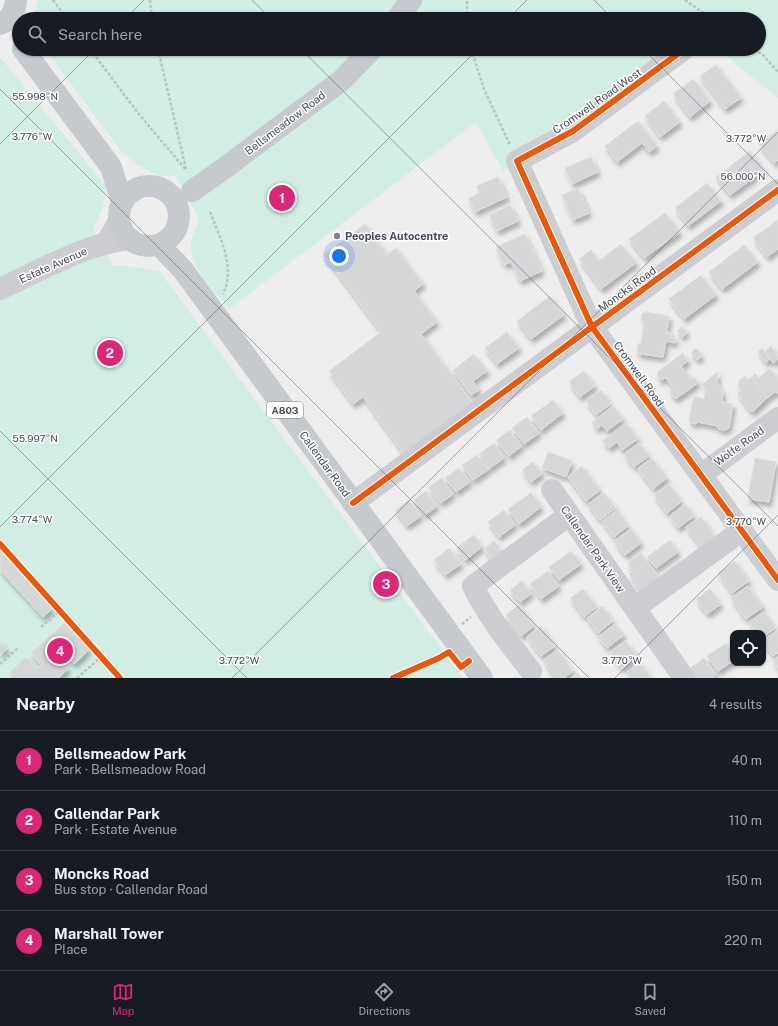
<!DOCTYPE html>
<meta charset="utf-8">
<style>
body{margin:0;font-family:"Public Sans",sans-serif;background:#20242c;color:#f1f3f6}
.controls{position:absolute;right:12px;bottom:12px;display:grid;overflow:hidden;border-radius:8px;box-shadow:0 1px 3px #0004}
.controls button{width:36px;height:36px;display:grid;place-items:center;padding:0;border:0;border-bottom:1px solid #363941;background:#171b24;color:#f1f3f6;font:20px sans-serif}
.you{position:absolute;left:339px;top:256px;width:14px;height:14px;margin:-10px;border:3px solid #fff;border-radius:50%;background:#1a73e8;box-shadow:0 0 0 6px #1a73e833}
.badge{display:grid;place-items:center;width:26px;height:26px;border-radius:50%;background:#db2777;color:#fff;font-size:13px;font-weight:700}
.pin{position:absolute;translate:-50% -50%;border:2px solid #fff;box-shadow:0 1px 4px #0006}
.list{margin:0;padding:0;list-style:none}
h2{display:flex;justify-content:space-between;align-items:center;height:52px;margin:0;padding:0 16px;font-size:17px}
h2 small{font-size:13px;font-weight:400;color:#9ea1a6}
.list li{display:grid;grid-template-columns:26px 1fr auto;gap:12px;align-items:center;box-sizing:border-box;height:60px;padding:0 16px;border-top:1px solid #363941}
.list b{display:block;font-size:15px;white-space:nowrap}
.list p{margin:0;font-size:13px;white-space:nowrap;color:#9ea1a6}
.list em{font-size:13px;font-style:normal;color:#9ea1a6}
.icon{flex:none;width:22px;height:22px;fill:none;stroke:currentColor;stroke-width:2;stroke-linecap:round;stroke-linejoin:round}
.map{position:relative;flex:none;width:778px;height:678px;overflow:hidden}
.search{position:absolute;background:#171b24;box-shadow:0 1px 3px #0004;left:12px;right:12px;top:12px;height:44px;display:flex;align-items:center;gap:10px;box-sizing:border-box;padding:0 14px;border-radius:22px;color:#9ea1a6;font-size:15px}
.sheet{height:292px;background:#171b24}
nav{display:flex;justify-content:space-around;align-items:center;box-sizing:border-box;height:56px;border-top:1px solid #363941;background:#171b24;font-size:11px;color:#9ea1a6}
nav a{display:grid;justify-items:center;gap:2px}
nav .on{color:#db2777}
.map>svg:first-child{display:block}
.green{fill:#d2ede4}
.building{fill:#d5d6d8;stroke:#dfdfe1;filter:url(#shadow)}
.lines{fill:none;stroke-linecap:round;stroke-linejoin:round}
.path{stroke:#b8c3c3;stroke-width:2.5;stroke-dasharray:3 2;stroke-linecap:butt}
.minor{stroke:#cccdd0;stroke-width:22}
.major{stroke:#c6c9ce;stroke-width:22}
.major-bridge{stroke:#c6c9ce;stroke-width:22}
.cycleway-casing{stroke:#fff;stroke-width:8}
.cycleway{stroke:#e8590c;stroke-width:6}
.ticks{fill:none;stroke:#464a59;stroke-width:1;stroke-opacity:0.45}
.poi-dot{fill:#81838d;stroke:#fff;stroke-width:1.5}
.labels{text-anchor:middle;dominant-baseline:central;stroke-width:3;stroke-linejoin:round;paint-order:stroke}
.shield{fill:#fff;stroke:#7e808b;stroke-width:1}
.shield-label{font-size:10px;font-weight:bold;fill:#464a59}
.street-label{font-size:11px;fill:#464a59;stroke:#fff}
.poi-label{font-size:11px;font-weight:bold;fill:#464a59;stroke:#fff;text-anchor:start}
.ticks-label{font-size:10px;text-anchor:middle;fill:#464a59;stroke:#fff;stroke-width:3;stroke-linejoin:round;paint-order:stroke}
</style>
<div class="map">
<svg width="778" height="678" viewBox="0 0 778 678">
<defs>
<filter id="shadow"><feDropShadow dx="2.5" dy="4.5" stdDeviation="2" flood-color="#0004"/></filter>
</defs>
<rect width="100%" height="100%" fill="#eee"/>
<g class="green">
<path d="M38,0H778V98L717,49H759V19H33Z"/>
<path d="M45,49H686L503,171L476,122L229,309C214,290 189,269 191,243C192,235 197,226 199,219L176,176H159L139,166L122,152Z"/>
<path d="M0,57L106,186L103,208L93,229L113,266H129L160,272L463,678H0Z"/>
</g>
<g class="building">
<path d="M716,65L741,98L725,109L700,76Z"/>
<path d="M693,79L710,101L690,117L673,94Z"/>
<path d="M664,101L680,122L660,137L645,116Z"/>
<path d="M638,121L657,146L649,152L642,143L617,162L605,146Z"/>
<path d="M778,130V160L774,163L759,144Z"/>
<path d="M750,151L764,170L730,195L716,177Z"/>
<path d="M591,157L598,172L572,184L565,168Z"/>
<path d="M498,177L507,197L475,212L469,198L480,193L477,186Z"/>
<path d="M707,183L721,201L688,226L675,208Z"/>
<path d="M578,188L589,213L573,220L562,195Z"/>
<path d="M510,205L518,221L497,231L489,215Z"/>
<path d="M665,213L680,232L644,258L629,239Z"/>
<path d="M778,220V249L767,257L753,238Z"/>
<path d="M365,224L387,255L396,248L423,284L414,291L437,322L421,334L472,402L403,453L363,397L353,404L329,371L381,332L324,255Z"/>
<path d="M525,234L542,271L520,281L511,262L504,265L496,247Z"/>
<path d="M621,244L636,263L601,289L579,259L591,250L599,261Z"/>
<path d="M744,245L758,262L722,289L709,272Z"/>
<path d="M701,275L716,295L684,319L669,299Z"/>
<path d="M550,296L564,315L531,339L517,321Z"/>
<path d="M646,312L669,316L667,332L671,333V338H676L675,343L666,341L663,357L640,354L637,351L638,344L641,343L644,322L641,320L642,314Z"/>
<path d="M682,326L687,333L682,337L677,331Z"/>
<path d="M507,332L519,348L497,364L485,348Z"/>
<path d="M771,346L778,356V359L773,363L765,351Z"/>
<path d="M696,348L702,356L697,360L691,353Z"/>
<path d="M762,348L770,359L766,363L758,352Z"/>
<path d="M683,353L688,361L681,366L691,379L694,377L698,383L677,398H674L670,393L673,388L666,378L660,380L657,375L658,371Z"/>
<path d="M474,354L487,371L473,381L479,390L471,395L453,370Z"/>
<path d="M770,368L778,379V393L775,392L767,398L752,377L755,374L758,378Z"/>
<path d="M584,371L595,386L580,397L569,382Z"/>
<path d="M718,372L717,382L723,392L722,402L733,404L729,428L725,430L719,429L717,426L698,422L696,424L691,423L689,420L694,396L704,399L706,388L702,384Z"/>
<path d="M745,376L747,380L752,377L767,398L754,411H750L737,393L741,390L738,385L739,381Z"/>
<path d="M601,390L611,404L596,415L586,401Z"/>
<path d="M553,400L563,413L541,430L531,416Z"/>
<path d="M613,406L623,419L607,431L602,425L597,429L592,422Z"/>
<path d="M527,417L539,433L524,444L512,428Z"/>
<path d="M626,423L638,439L622,450L617,442L609,448L603,441Z"/>
<path d="M510,430L522,446L509,456L496,440Z"/>
<path d="M494,443L504,458L489,469L479,454Z"/>
<path d="M639,443L649,456L634,467L624,454Z"/>
<path d="M548,452L572,461L566,477L542,468Z"/>
<path d="M477,455L488,470L473,480L462,465Z"/>
<path d="M652,458L667,478L653,489L638,468Z"/>
<path d="M755,458L776,462L769,502L748,499Z"/>
<path d="M533,462L542,474L531,482L522,470Z"/>
<path d="M582,466L600,490L586,501L568,477Z"/>
<path d="M459,468L470,482L456,492L445,478Z"/>
<path d="M442,478L453,494L441,503L429,487Z"/>
<path d="M669,484L682,501L667,513L654,495Z"/>
<path d="M426,491L437,506L425,515L414,500Z"/>
<path d="M531,493L541,507L519,524L508,509Z"/>
<path d="M604,493L616,508L600,520L588,504Z"/>
<path d="M409,500L421,516L407,526L395,510Z"/>
<path d="M685,504L694,516L678,528L670,516Z"/>
<path d="M504,510L515,525L499,537L488,522Z"/>
<path d="M617,510L628,526L614,537L602,521Z"/>
<path d="M701,517L716,538L702,548L686,527Z"/>
<path d="M631,529L641,543L625,555L614,541Z"/>
<path d="M474,535L482,547L465,560L456,548Z"/>
<path d="M670,540L678,552L656,568L647,557Z"/>
<path d="M494,541L503,553L492,560L484,549Z"/>
<path d="M449,548L461,564L445,575L434,560Z"/>
<path d="M0,550L52,609L43,617L0,570Z"/>
<path d="M571,551L581,564L559,580L549,567Z"/>
<path d="M641,553L660,578L641,591L629,574L633,571L628,563Z"/>
<path d="M735,561L749,581L732,593L718,573Z"/>
<path d="M548,571L559,586L541,599L530,584Z"/>
<path d="M522,581L531,594L520,602L510,590Z"/>
<path d="M748,586L763,607L746,619L731,598Z"/>
<path d="M583,589L597,607L584,617L570,598Z"/>
<path d="M710,589L721,604L707,614L696,599Z"/>
<path d="M519,605L534,626L521,636L505,615Z"/>
<path d="M602,606L613,621L598,633L587,618Z"/>
<path d="M764,612L776,628L763,637V633H756L749,622Z"/>
<path d="M64,623L89,650L74,664L63,652L58,657L68,669L59,678H16L10,672L26,657L36,669L41,665L31,653Z"/>
<path d="M615,624L624,635L607,648L598,637Z"/>
<path d="M541,626L555,646L541,656L527,637Z"/>
<path d="M778,630V653L773,656L763,643V640Z"/>
<path d="M0,641L7,649L0,655Z"/>
<path d="M626,641L637,657L622,669L610,652Z"/>
<path d="M726,643L733,653V661L718,671L707,656Z"/>
<path d="M558,650L573,671L564,678H556L543,660Z"/>
<path d="M778,657V668L773,661Z"/>
<path d="M704,658L716,675L712,678H695L689,669Z"/>
<path d="M640,663L651,678H630L626,673Z"/>
<path d="M578,673L581,678H571Z"/>
</g>
<g class="lines">
<g class="path">
<path d="M53,0L67,19"/>
<path d="M150,0L152,19"/>
<path d="M685,0L712,19"/>
<path d="M467,19V0"/>
<path d="M90,49L138,113L186,170"/>
<path d="M158,49L186,169"/>
<path d="M471,49L484,89L510,145"/>
<path d="M754,49L763,55L778,72"/>
<path d="M210,212C220,238 236,267 223,294"/>
<path d="M462,624L471,617"/>
<path d="M41,627L60,611"/>
<path d="M0,664L18,648"/>
<path d="M77,678L101,657"/>
</g>
<g class="minor">
<path d="M683,50L573,131L517,161L592,327L778,580"/>
<path d="M107,242L119,221"/>
<path d="M0,289C41,270 83,245 128,239"/>
<path d="M701,475L778,418"/>
<path d="M552,490L684,678"/>
<path d="M353,503L778,190"/>
<path d="M635,608L741,531"/>
<path d="M531,671C510,644 488,617 473,586L569,515"/>
</g>
<g class="major">
<path d="M397,19L411,0"/>
<path d="M0,24C11,20 15,11 16,0"/>
<path d="M23,49L111,167L122,202"/>
<path d="M226,167L342,80L372,49"/>
<circle cx="149" cy="216" r="30"/>
<path d="M159,245L183,270L482,678"/>
</g>
<path class="major-bridge" d="M192,191L226,167"/>
<defs>
<g id="cycleway">
<path d="M683,50L573,131L517,161L592,327L778,580"/>
<path d="M353,503L778,190"/>
<path d="M0,544L120,678"/>
<path d="M393,678L439,658L449,652L461,667L469,661"/>
</g>
</defs>
<use href="#cycleway" class="cycleway-casing"/>
<use href="#cycleway" class="cycleway"/>
</g>
<path class="ticks" d="M252,0L271,19M594,0L613,19M125,19L144,0M508,19L527,0M301,49L778,526M643,49L778,184M0,89L589,678M0,144L95,49M0,431L247,678M0,527L478,49M232,678L778,132M615,678L778,515"/>
<circle class="poi-dot" cx="337" cy="236" r="4"/>
<g class="labels">
<rect class="shield" x="267" y="402" width="36" height="16" rx="3"/>
<g class="shield-label">
<text x="285" y="410">A803</text>
</g>
<g class="street-label">
<text transform="translate(597 101) rotate(-35)">Cromwell Road West</text>
<text transform="translate(285 123) rotate(-37)">Bellsmeadow Road</text>
<text transform="translate(53 265) rotate(-24)">Estate Avenue</text>
<text transform="translate(627 289) rotate(-36)">Moncks Road</text>
<text transform="translate(639 374) rotate(54)">Cromwell Road</text>
<text transform="translate(739 446) rotate(-36)">Wolfe Road</text>
<text transform="translate(325 464) rotate(54)">Callendar Road</text>
<text transform="translate(593 549) rotate(55)">Callendar Park View</text>
</g>
<g class="poi-label">
<text x="345" y="236">Peoples Autocentre</text>
</g>
</g>
<g class="ticks-label">
<text x="35" y="100">55.998°N</text>
<text x="32" y="140">3.776°W</text>
<text x="746" y="142">3.772°W</text>
<text x="743" y="180">56.000°N</text>
<text x="35" y="442">55.997°N</text>
<text x="32" y="523">3.774°W</text>
<text x="746" y="525">3.770°W</text>
<text x="239" y="664">3.772°W</text>
<text x="622" y="664">3.770°W</text>
</g>
</svg>
<div class="controls">
<button><svg class="icon" aria-label="locate" viewBox="0 0 24 24"><circle cx="12" cy="12" r="6"/><path d="M12 2v4M12 18v4M2 12h4M18 12h4"/></svg></button>
</div>
<div class="you"></div>
<div class="pin badge" style="left:282px;top:198px">1</div>
<div class="pin badge" style="left:110px;top:353px">2</div>
<div class="pin badge" style="left:386px;top:584px">3</div>
<div class="pin badge" style="left:60px;top:651px">4</div>
<div class="search"><svg class="icon" aria-label="search" viewBox="0 0 24 24"><circle cx="10" cy="10" r="6"/><path d="M15 15l6 6"/></svg>Search here</div>
</div>
<section class="sheet">
<h2>Nearby<small>4 results</small></h2>
<ul class="list">
<li><span class="badge">1</span><div><b>Bellsmeadow Park</b><p>Park · Bellsmeadow Road</p></div><em>40 m</em></li>
<li><span class="badge">2</span><div><b>Callendar Park</b><p>Park · Estate Avenue</p></div><em>110 m</em></li>
<li><span class="badge">3</span><div><b>Moncks Road</b><p>Bus stop · Callendar Road</p></div><em>150 m</em></li>
<li><span class="badge">4</span><div><b>Marshall Tower</b><p>Place</p></div><em>220 m</em></li>
</ul>
</section>
<nav>
<a class="on"><svg class="icon" aria-label="map" viewBox="0 0 24 24"><path d="M3 6l6-2 6 2 6-2v14l-6 2-6-2-6 2zM9 4v14M15 6v14"/></svg>Map</a>
<a><svg class="icon" aria-label="directions" viewBox="0 0 24 24"><path d="M12 3l9 9-9 9-9-9zM9 14v-3h6M13 9l2 2-2 2"/></svg>Directions</a>
<a><svg class="icon" aria-label="saved" viewBox="0 0 24 24"><path d="M7 4h10v16l-5-4-5 4z"/></svg>Saved</a>
</nav>
